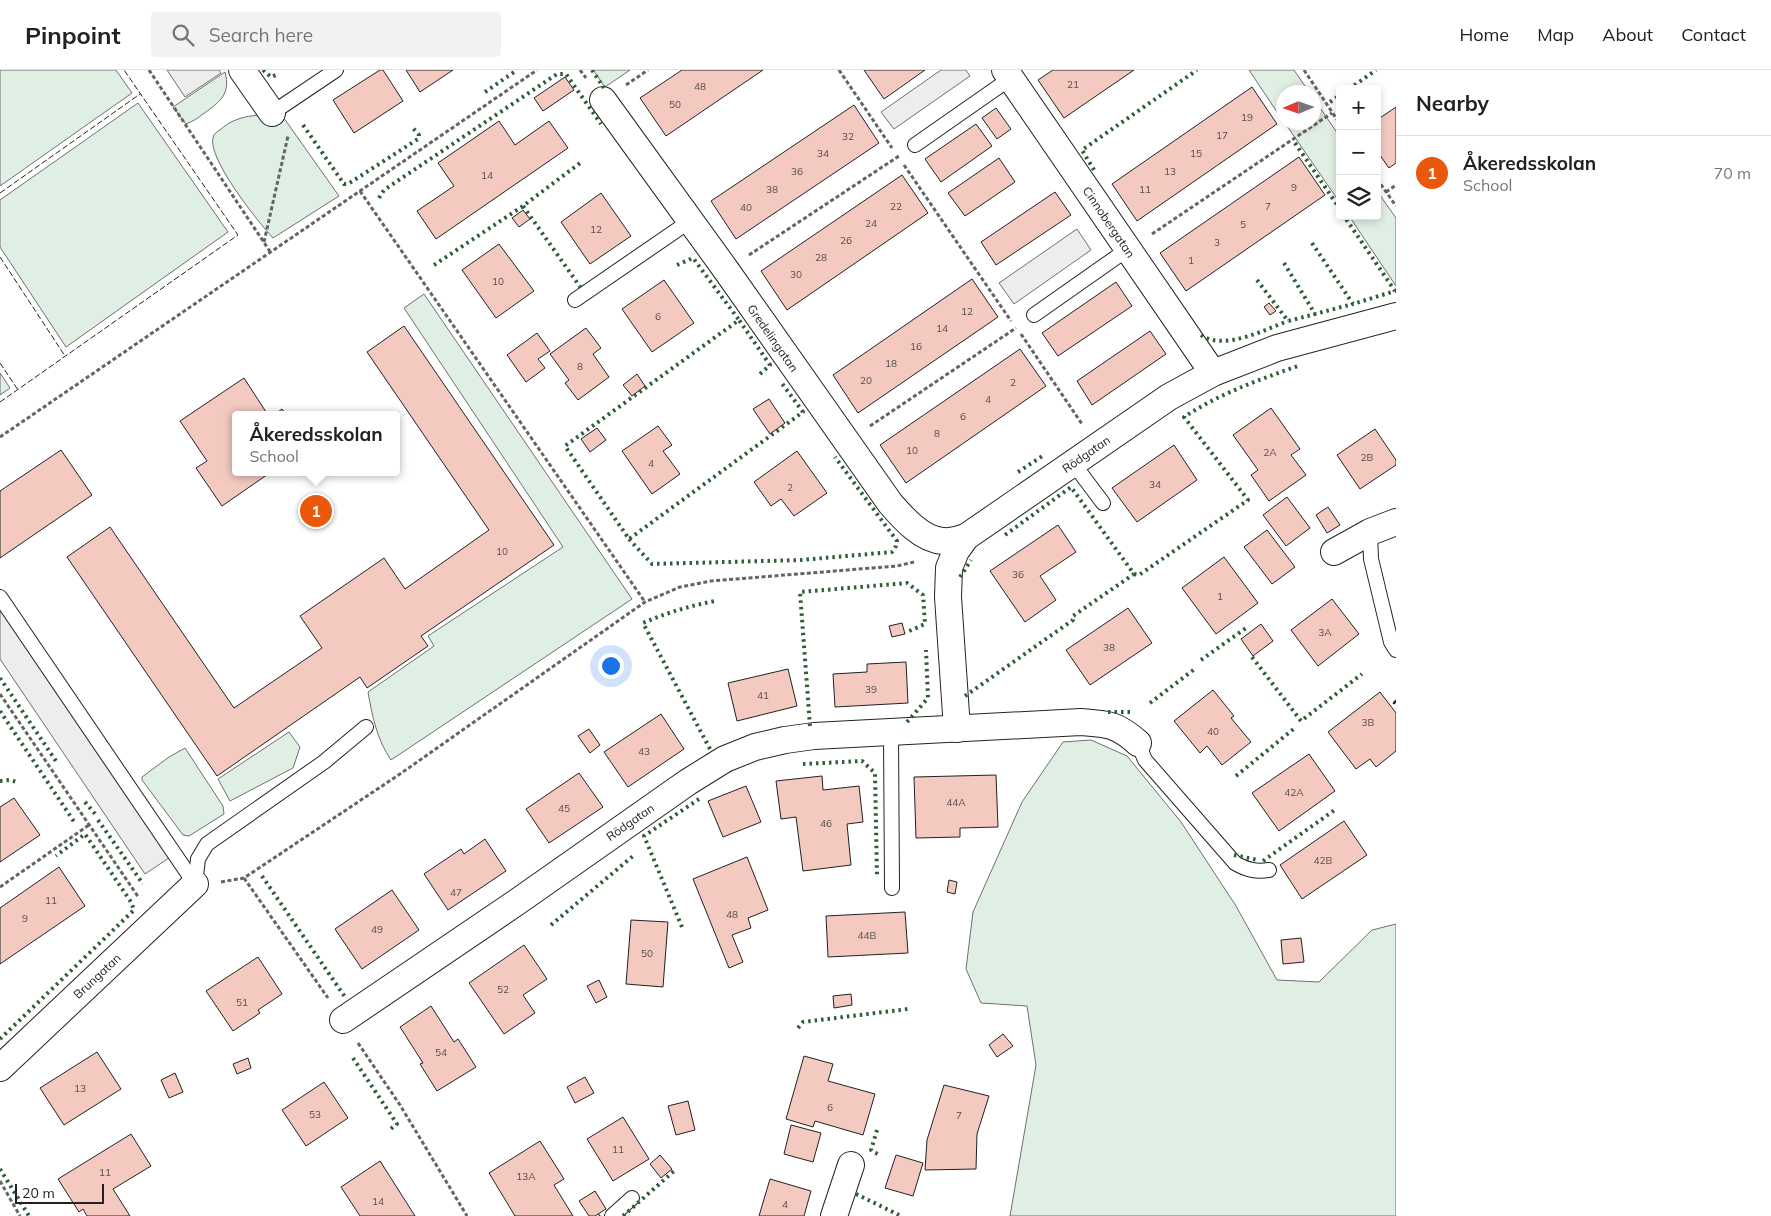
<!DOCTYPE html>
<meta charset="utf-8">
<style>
body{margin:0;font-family:Mulish,sans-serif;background:#f2f2f2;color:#202124}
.controls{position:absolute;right:15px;top:15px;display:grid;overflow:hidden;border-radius:5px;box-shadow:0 2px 8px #0003}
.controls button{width:45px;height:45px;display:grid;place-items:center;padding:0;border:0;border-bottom:1px solid #e0e0e0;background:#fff;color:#202124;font:25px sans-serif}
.compass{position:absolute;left:1276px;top:15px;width:45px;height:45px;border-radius:50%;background:#fff;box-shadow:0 2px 8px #0003;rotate:268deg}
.scale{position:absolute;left:15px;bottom:12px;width:89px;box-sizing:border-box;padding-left:5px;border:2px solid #222;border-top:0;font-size:14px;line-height:18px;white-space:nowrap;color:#222;-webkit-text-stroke:4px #fff;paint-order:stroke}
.you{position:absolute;left:610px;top:595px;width:18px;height:18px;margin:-12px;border:4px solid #fff;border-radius:50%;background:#1a73e8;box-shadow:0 0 0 8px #1a73e833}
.badge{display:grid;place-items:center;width:32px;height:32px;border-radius:50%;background:#ea580c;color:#fff;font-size:16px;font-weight:700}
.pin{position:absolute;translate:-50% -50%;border:2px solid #fff;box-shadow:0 1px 5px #0006}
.popup{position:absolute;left:232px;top:341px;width:168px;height:65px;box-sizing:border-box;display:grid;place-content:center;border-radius:5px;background:#fff;filter:drop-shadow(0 1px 4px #0005);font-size:16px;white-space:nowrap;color:#757577}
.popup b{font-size:19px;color:#202124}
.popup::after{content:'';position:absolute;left:50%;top:100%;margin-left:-10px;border:10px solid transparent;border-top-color:#fff}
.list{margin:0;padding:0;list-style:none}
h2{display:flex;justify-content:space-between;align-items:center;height:65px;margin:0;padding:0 20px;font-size:21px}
h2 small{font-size:16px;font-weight:400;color:#757577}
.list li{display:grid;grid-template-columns:32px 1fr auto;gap:15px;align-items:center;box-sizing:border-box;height:75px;padding:0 20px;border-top:1px solid #e0e0e0}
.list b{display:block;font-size:19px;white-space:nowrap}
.list p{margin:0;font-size:16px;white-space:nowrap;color:#757577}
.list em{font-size:16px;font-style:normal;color:#757577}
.icon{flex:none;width:28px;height:28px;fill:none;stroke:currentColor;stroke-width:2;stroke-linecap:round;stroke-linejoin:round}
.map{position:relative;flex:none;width:1396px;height:1146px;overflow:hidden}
header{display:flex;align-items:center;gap:30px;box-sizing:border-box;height:70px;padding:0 25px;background:#fff;border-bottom:1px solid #e0e0e0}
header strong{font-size:24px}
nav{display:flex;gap:28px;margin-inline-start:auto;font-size:18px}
.search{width:350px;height:45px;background:#f2f2f2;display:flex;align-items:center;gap:12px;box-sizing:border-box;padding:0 18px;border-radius:5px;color:#757577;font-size:19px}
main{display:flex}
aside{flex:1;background:#fff}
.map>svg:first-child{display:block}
.green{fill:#e0efe3;stroke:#6f6f6f}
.parking{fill:#ededed;stroke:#6f6f6f}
.building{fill:#f3c9c0;stroke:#222}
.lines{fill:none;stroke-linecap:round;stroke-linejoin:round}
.lane-casing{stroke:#222;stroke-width:16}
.street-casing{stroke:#222;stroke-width:28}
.path{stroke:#646464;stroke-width:3;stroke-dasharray:4 2.5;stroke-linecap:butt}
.lane{stroke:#fff;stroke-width:14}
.street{stroke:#fff;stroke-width:26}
.hedge{stroke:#2f5e38;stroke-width:4;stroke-dasharray:2.5 4;stroke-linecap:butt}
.fence{stroke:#222;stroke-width:1;stroke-dasharray:6 2.5;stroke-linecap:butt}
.wall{stroke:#222;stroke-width:2.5}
.labels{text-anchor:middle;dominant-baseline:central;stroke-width:4;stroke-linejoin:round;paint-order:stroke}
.number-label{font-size:10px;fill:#564c4a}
.street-label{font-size:12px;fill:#222;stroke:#fff}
</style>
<header>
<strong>Pinpoint</strong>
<div class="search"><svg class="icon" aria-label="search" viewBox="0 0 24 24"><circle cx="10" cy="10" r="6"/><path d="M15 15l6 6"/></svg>Search here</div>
<nav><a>Home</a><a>Map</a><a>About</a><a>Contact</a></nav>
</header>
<main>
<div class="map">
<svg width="1396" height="1146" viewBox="0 0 1396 1146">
<rect width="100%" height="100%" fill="#fff"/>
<g class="green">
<path d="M0,0H116L132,23L0,116Z"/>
<path d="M593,0H630L605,17Z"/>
<path d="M1249,0H1294L1309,22H1284L1283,51Z"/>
<path d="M225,2C231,24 220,32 203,44C198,48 192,52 186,54L173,37Z"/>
<path d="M1314,29L1340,67V133L1285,53L1314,52Z"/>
<path d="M138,33L228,162L66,277L0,177V130Z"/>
<path d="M281,44L339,126L273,168C259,153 203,84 214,65C216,62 218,61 220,60C237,44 259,45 281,44Z"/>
<path d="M1377,121L1396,148V216L1349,146H1377Z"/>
<path d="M424,224L632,529L391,690C377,670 372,645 368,622L434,576L428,566L563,477L404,238Z"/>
<path d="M0,303L10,318L0,325Z"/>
<path d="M289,662L300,677L293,698L230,731L218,709Z"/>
<path d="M1091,670L1127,686L1181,752L1236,836L1277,910L1319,912L1372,860L1396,854V1146H1010L1036,995L1027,936L981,933L966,899L973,842L1022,732L1063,672Z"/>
<path d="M185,678L223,736L224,744L189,766L183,765L142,710V707L169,687Z"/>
</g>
<g class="parking">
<path d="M167,0H219L221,3L185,27Z"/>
<path d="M941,0H966L970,6L894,59L881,42Z"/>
<path d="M1077,159L1091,180L1014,234L999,213Z"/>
<path d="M0,538L169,788L145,804L0,589Z"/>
</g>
<g class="building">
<path d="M380,0H383L403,31L354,63L333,30Z"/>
<path d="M406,0H453L420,22Z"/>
<path d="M682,0H763L666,66L640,28Z"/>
<path d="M864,0H925L884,29Z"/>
<path d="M1053,0H1134L1064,48L1038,10Z"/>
<path d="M565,7L574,20L543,41L534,28Z"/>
<path d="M1252,17L1277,54L1137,151L1112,114Z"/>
<path d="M854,35L879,73L736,169L711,131Z"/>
<path d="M1396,37V93L1389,98L1377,81V50Z"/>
<path d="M996,38L1011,59L997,69L982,48Z"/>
<path d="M499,51L515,75L549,51L568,78L436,169L417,141L454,116L438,93Z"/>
<path d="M976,54L992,76L941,112L925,89Z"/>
<path d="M1299,87L1325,125L1186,221L1160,183Z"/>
<path d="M999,88L1015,112L965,146L948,123Z"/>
<path d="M902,105L928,143L787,240L761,201Z"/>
<path d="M1055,122L1071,145L996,195L981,172Z"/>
<path d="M601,123L631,166L590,194L561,152Z"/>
<path d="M523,140L530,149L519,157L512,148Z"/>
<path d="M499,174L534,221L496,248L462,200Z"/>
<path d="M972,209L998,247L858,343L833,305Z"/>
<path d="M664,210L694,253L652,282L622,239Z"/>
<path d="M1116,212L1132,236L1058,286L1042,263Z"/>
<path d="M1269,233L1276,241L1270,245L1264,237Z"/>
<path d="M404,256L554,475L421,566L428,576L367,618L360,607L217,706L67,487L110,457L234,638L322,578L300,546L384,488L405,519L489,460L367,282Z"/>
<path d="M586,258L601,278L593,284L609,307L578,330L565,313L569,310L550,284Z"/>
<path d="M1150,261L1166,284L1092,335L1077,311Z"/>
<path d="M537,263L550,281L538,289L545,298L526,312L507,285Z"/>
<path d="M1020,279L1046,316L906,413L880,375Z"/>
<path d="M637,304L645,316L632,326L623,315Z"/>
<path d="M244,308L268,345H236V402H271L222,436L196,398L207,391L180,351Z"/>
<path d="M769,329L785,353L770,364L753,339Z"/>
<path d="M1271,338L1300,379L1291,385L1306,405L1269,431L1251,405L1258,400L1233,365Z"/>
<path d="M282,339L286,345H274Z"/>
<path d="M658,356L672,375L663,381L680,404L652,424L622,381Z"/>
<path d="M597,358L606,370L590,382L581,369Z"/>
<path d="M1375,359L1396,390V395L1360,419L1337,385Z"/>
<path d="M1174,375L1197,410L1137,452L1112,418Z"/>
<path d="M61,380L92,425L0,488V421Z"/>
<path d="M797,381L827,423L794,446L781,429L771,436L754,412Z"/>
<path d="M1287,427L1310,458L1286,476L1263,445Z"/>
<path d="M1328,437L1340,455L1327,463L1316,445Z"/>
<path d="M1058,455L1076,482L1040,506L1056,530L1025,552L990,501Z"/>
<path d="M1267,460L1295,497L1272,514L1244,477Z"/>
<path d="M1224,487L1258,533L1216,564L1182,518Z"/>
<path d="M1332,529L1359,564L1318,596L1291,560Z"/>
<path d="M1128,538L1152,573L1090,615L1066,580Z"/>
<path d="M902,553L905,564L892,567L889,556Z"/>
<path d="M1261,554L1273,571L1253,586L1241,569Z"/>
<path d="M906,592L908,633L835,637L833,604L867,602V594Z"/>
<path d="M788,599L797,636L737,651L728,613Z"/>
<path d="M1213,620L1234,646L1231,648L1251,672L1222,695L1207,676L1200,683L1174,651Z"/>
<path d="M1380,622L1396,643V681L1376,697L1370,689L1356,699L1328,662Z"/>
<path d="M661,644L684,679L628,717L604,682Z"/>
<path d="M589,659L600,675L590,683L578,666Z"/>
<path d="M1309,684L1335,721L1279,761L1252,723Z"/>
<path d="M579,703L603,737L549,773L526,739Z"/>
<path d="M996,705L998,757L960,758V767L916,768L914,707Z"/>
<path d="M822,706L823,720L859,716L863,752L847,754L851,795L803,801L796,747L781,749L776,711Z"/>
<path d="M746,716L761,752L723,767L708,731Z"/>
<path d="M14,728L40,765L0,792V737Z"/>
<path d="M1344,751L1367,785L1302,829L1280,795Z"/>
<path d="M485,769L506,801L448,840L424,804L461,779L464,784Z"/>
<path d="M747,787L768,840L748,848L751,858L732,865L743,892L729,898L693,809Z"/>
<path d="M59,797L85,836L0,894V838Z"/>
<path d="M949,810L957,812L955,824L947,822Z"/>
<path d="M392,820L419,860L362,899L335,859Z"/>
<path d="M905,842L908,883L828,887L826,846Z"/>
<path d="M631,850L668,852L663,917L626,914Z"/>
<path d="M1301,868L1304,892L1283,894L1281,870Z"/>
<path d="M524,875L547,909L523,925L535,943L504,964L469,913Z"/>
<path d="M258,887L282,924L258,940L260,943L233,961L206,921Z"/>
<path d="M599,910L607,927L596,933L587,916Z"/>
<path d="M851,924L852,935L834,938L833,926Z"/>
<path d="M431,936L454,972L458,969L476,997L437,1021L420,994L423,993L400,957Z"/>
<path d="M1003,964L1013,976L997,987L989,975Z"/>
<path d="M97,982L121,1019L64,1055L40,1018Z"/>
<path d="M804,986L833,994L828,1011L875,1024L863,1065L815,1051L813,1057L786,1049Z"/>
<path d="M248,988L251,998L237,1004L233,994Z"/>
<path d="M175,1003L183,1022L169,1028L161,1010Z"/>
<path d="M585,1007L594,1023L575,1033L567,1017Z"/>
<path d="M324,1012L348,1048L306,1076L282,1040Z"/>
<path d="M944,1015L989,1026L977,1064L976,1099L925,1100L927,1070Z"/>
<path d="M688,1031L695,1060L676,1065L668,1036Z"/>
<path d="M623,1047L649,1089L613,1111L587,1069Z"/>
<path d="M791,1055L821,1063L813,1092L784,1084Z"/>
<path d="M131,1064L151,1096L113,1119L130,1146H87L83,1139L79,1142L58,1109Z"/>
<path d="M540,1071L564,1109L554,1115L573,1146H515L489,1103Z"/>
<path d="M660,1085L672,1099L661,1108L650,1094Z"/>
<path d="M896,1085L923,1093L913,1126L885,1118Z"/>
<path d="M380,1091L415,1146H360L341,1117Z"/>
<path d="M770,1109L811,1121L804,1146H759Z"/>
<path d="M595,1121L606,1139L595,1146H589L579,1131Z"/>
</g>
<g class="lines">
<defs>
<g id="lane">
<path d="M272,43L336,0"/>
<path d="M915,75L1011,8"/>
<path d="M575,230L690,151"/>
<path d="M1034,245L1128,179"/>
<path d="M1073,393L1103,433"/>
<path d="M1370,462L1371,489L1391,572L1396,580"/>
<path d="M0,527L195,814"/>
<path d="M891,663L892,818"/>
<path d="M1138,673L1145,690L1235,793C1247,800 1256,802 1269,800"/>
<path d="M195,814L198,789L207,774L324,692L366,657"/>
<path d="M612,1146L632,1128"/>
</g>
<g id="street">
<path d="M242,0L272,43"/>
<path d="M1005,0L1213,303"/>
<path d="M603,30L726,200L890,433C903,448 922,470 943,471C951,472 959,469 966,467"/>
<path d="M1334,482L1370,462L1396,452"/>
<path d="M957,659L948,527L949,498L956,481L966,467L1169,327L1213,303L1277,278L1396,246"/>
<path d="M343,950L517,832L688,712L725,689L755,677L785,670L814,666L1081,652C1108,654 1117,654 1138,673"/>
<path d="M0,998L195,814"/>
<path d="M834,1146L851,1095"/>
</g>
</defs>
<use href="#lane" class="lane-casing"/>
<use href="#street" class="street-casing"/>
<g class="path">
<path d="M149,0L271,183"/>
<path d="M580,0L586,8"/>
<path d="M839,0L892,78"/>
<path d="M1304,0L1340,54"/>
<path d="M626,15L648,0"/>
<path d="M904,95L1011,251"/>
<path d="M1377,109L1396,136"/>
<path d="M360,121L645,532"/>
<path d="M1386,122L1396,115"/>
<path d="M1152,164L1332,43"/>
<path d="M264,172L288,66"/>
<path d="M749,185L899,86"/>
<path d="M1021,264L1082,354"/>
<path d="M870,356L1016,258"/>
<path d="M0,367L537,0"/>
<path d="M0,624L139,828"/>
<path d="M244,808L328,928"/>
<path d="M221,812L244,808L400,704L645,532L680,517L711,511L897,496L914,492"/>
<path d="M0,817L89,755"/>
<path d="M358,973L400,1035L467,1146"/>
<path d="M0,1111L20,1146"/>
</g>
<use href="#lane" class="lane"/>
<use href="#street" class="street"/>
<g class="hedge">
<path d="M263,0L271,7L278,4"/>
<path d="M592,0L604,18"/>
<path d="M1349,19L1376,0"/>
<path d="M485,22L517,0"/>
<path d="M1330,32L1340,25"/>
<path d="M303,55L344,114H348L418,69L419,65L413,58"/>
<path d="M1295,73L1340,139"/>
<path d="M1094,100L1082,80L1197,0"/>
<path d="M379,128L384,120L557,4H566L601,54"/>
<path d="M523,136L581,218"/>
<path d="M1312,173L1353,234L1395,221L1344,146"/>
<path d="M1284,193L1315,244L1353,234"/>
<path d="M434,195L523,136L580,93"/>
<path d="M677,195L693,188L739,250"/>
<path d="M1257,210L1288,251L1315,244"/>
<path d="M1201,265C1224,281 1264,260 1288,251"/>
<path d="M760,304L770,295L739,250L565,376L629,469L803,342L781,312"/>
<path d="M1018,402L1044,385"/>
<path d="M629,469L652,494L801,490L892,482L896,476L897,471L835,387"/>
<path d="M1134,504L1139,505L1248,430L1184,347C1219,324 1258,310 1298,296"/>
<path d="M960,507L971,490"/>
<path d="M1252,587L1301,651L1362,604"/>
<path d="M1201,590L1246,558"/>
<path d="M0,608L58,694"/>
<path d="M965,626L1073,550V546L1134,504L1071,417L1005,465"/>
<path d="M1150,633L1196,598"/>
<path d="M0,641L75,753"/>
<path d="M1108,642H1133"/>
<path d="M907,652L928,628L926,580"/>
<path d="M810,656L800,522L907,513L923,525L925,554L907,562"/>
<path d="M710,679L643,553C666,543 689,536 715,531"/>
<path d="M803,694L862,691L875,703L877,806"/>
<path d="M1236,706L1296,657"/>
<path d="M0,711L10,710L17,712"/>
<path d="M85,732L96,745"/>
<path d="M98,750L143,814"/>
<path d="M1234,785L1258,790"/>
<path d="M1263,791L1336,739"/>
<path d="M262,806L345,927"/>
<path d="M551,855L633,786"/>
<path d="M682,857L644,766L699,729"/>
<path d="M798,958L803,952L908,939"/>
<path d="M0,969L134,840L131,832L85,764L56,786"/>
<path d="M353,988L397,1054L388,1061"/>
<path d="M877,1060L871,1080L881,1086"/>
<path d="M0,1099L29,1146"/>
<path d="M856,1124L901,1146"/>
<path d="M599,1146L600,1145"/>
<path d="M623,1146L674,1101"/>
</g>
<g class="fence">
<path d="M0,123L140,24"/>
<path d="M0,187L65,286"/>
<path d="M0,293L18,320"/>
<path d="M0,332L238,165L124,0"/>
</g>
<path class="wall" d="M1394,633L1396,631"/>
</g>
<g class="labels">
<g class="number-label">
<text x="1073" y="14">21</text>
<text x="700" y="16">48</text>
<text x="675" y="34">50</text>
<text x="1247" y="47">19</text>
<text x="1222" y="65">17</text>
<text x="848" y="66">32</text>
<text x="823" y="83">34</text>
<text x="1196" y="83">15</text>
<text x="797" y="101">36</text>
<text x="1170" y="101">13</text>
<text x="487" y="105">14</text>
<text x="1294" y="117">9</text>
<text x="772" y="119">38</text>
<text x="1145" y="119">11</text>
<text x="896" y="136">22</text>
<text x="1268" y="136">7</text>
<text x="746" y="137">40</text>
<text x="871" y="153">24</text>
<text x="1243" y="154">5</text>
<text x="596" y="159">12</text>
<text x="846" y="170">26</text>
<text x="1217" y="172">3</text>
<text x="821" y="187">28</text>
<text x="1191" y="190">1</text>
<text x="796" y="204">30</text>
<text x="498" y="211">10</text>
<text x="967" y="241">12</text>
<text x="658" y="246">6</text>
<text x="942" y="258">14</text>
<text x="916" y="276">16</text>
<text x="891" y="293">18</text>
<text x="580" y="296">8</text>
<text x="866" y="310">20</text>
<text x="1013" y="312">2</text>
<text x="988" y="329">4</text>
<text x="963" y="346">6</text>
<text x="937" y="363">8</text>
<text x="912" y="380">10</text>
<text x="1270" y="382">2A</text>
<text x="1367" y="387">2B</text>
<text x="651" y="393">4</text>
<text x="1155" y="414">34</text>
<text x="790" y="417">2</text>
<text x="502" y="481">10</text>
<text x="1018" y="504">36</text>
<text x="1220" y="526">1</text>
<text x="1325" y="562">3A</text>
<text x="1109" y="577">38</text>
<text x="871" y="619">39</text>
<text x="763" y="625">41</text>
<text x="1368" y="652">3B</text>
<text x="1213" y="661">40</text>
<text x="644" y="681">43</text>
<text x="1294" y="722">42A</text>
<text x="956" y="732">44A</text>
<text x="564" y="738">45</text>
<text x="826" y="753">46</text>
<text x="1323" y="790">42B</text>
<text x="456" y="822">47</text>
<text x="51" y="830">11</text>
<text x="732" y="844">48</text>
<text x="25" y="848">9</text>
<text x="377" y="859">49</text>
<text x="867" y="865">44B</text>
<text x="647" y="883">50</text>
<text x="503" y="919">52</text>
<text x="242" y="932">51</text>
<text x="441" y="982">54</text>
<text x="80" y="1018">13</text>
<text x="830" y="1037">6</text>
<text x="315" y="1044">53</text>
<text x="959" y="1045">7</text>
<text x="618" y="1079">11</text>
<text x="105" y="1102">11</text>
<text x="526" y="1106">13A</text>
<text x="378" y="1131">14</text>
<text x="785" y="1134">4</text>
</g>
<g class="street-label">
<text transform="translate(1109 152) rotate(56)">Cinnobergatan</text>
<text transform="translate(773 268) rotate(55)">Gredelingatan</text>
<text transform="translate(1086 384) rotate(-35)">Rödgatan</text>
<text transform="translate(630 752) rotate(-35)">Rödgatan</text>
<text transform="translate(97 906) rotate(-43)">Brungatan</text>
</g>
</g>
</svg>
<div class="controls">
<button>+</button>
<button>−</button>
<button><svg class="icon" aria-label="layers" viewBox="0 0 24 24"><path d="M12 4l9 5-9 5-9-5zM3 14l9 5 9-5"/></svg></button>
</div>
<svg class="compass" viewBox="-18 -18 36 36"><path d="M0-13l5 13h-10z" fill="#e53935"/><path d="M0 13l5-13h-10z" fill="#757577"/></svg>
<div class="scale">20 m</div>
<div class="you"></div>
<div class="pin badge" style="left:316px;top:441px">1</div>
<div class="popup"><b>Åkeredsskolan</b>School</div>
</div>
<aside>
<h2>Nearby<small></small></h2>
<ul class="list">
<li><span class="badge">1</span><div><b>Åkeredsskolan</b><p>School</p></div><em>70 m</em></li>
</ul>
</aside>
</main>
